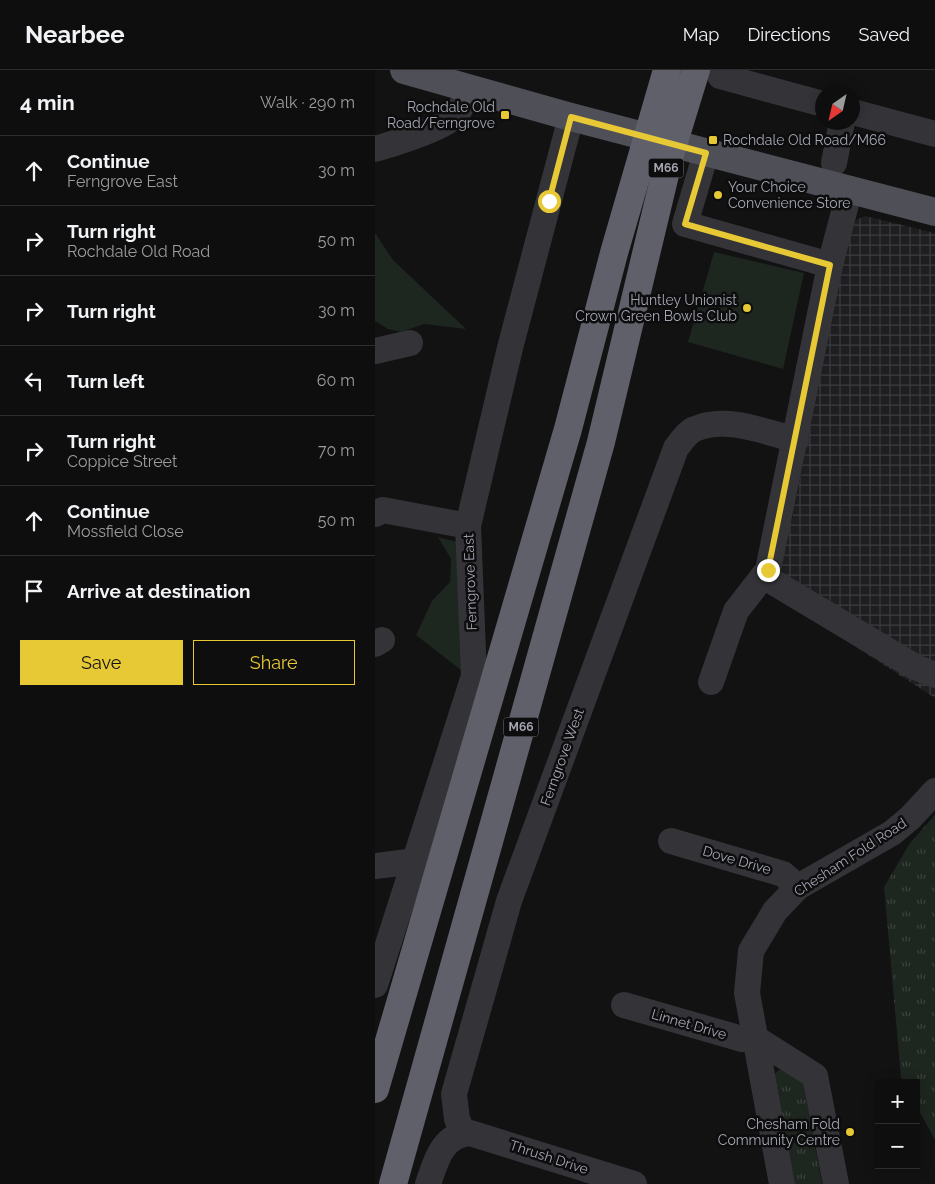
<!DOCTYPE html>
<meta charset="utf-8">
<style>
body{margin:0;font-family:Raleway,sans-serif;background:#171717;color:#f1f3f6}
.controls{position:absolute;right:15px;bottom:15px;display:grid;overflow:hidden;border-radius:0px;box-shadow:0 2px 12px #0003}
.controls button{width:45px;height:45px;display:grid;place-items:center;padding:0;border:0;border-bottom:1px solid #2e2e2e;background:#0e0e0e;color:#f1f3f6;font:25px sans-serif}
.compass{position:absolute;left:440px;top:15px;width:45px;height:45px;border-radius:50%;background:#0e0e0e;box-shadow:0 2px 12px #0003;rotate:214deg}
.stop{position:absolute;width:15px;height:15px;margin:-11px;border:4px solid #e7c835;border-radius:50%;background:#fff}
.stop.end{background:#e7c835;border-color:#fff;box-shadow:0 1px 5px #0008}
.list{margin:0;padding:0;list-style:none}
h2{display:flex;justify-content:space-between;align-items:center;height:65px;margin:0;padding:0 20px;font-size:21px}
h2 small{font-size:16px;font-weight:400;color:#9b9c9e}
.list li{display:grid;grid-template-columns:32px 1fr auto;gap:15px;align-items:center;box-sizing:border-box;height:70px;padding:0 20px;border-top:1px solid #2e2e2e}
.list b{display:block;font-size:19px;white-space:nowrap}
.list p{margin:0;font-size:16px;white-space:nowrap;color:#9b9c9e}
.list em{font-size:16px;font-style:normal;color:#9b9c9e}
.actions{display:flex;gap:10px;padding:15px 20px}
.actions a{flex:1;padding:11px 0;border:1px solid #e7c835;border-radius:0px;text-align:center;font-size:18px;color:#e7c835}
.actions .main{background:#e7c835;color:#111}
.icon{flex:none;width:28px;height:28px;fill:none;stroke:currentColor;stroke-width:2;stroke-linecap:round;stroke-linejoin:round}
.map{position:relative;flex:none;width:560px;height:1114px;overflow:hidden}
header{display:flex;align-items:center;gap:30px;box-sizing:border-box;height:70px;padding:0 25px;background:#0e0e0e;border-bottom:1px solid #2e2e2e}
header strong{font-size:24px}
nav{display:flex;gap:28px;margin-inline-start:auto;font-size:18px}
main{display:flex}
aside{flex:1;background:#0e0e0e}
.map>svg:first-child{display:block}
.industrial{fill:url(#industrial-grid)}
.grass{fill:#1e2620}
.park{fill:url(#park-tufts)}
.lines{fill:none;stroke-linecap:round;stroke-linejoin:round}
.minor{stroke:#333338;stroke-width:26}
.major{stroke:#4f5057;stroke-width:28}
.highway{stroke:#5f6069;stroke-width:28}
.route{stroke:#e7c835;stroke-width:6}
.poi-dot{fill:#e7c835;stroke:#0d0d0e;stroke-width:2}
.labels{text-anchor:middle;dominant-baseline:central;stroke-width:5;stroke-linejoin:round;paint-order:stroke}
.shield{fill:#0d0d0e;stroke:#777882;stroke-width:1}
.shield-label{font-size:12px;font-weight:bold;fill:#a4a6b3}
.poi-label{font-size:14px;fill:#a4a6b3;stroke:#0d0d0e;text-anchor:end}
.street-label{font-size:14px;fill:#a4a6b3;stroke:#0d0d0e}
</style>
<header>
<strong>Nearbee</strong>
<nav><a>Map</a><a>Directions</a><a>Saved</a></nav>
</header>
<main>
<aside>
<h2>4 min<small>Walk · 290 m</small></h2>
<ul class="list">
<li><svg class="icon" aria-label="ahead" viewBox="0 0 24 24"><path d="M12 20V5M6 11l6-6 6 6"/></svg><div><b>Continue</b><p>Ferngrove East</p></div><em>30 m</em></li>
<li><svg class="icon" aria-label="right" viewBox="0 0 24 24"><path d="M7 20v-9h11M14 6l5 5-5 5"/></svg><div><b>Turn right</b><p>Rochdale Old Road</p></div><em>50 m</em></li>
<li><svg class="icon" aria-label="right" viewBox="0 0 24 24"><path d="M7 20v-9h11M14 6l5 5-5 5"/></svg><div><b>Turn right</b></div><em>30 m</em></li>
<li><svg class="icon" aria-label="left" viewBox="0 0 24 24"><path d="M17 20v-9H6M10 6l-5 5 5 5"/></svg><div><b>Turn left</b></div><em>60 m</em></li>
<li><svg class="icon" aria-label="right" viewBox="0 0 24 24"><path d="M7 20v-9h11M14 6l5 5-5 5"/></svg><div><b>Turn right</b><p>Coppice Street</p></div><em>70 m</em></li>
<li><svg class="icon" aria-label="ahead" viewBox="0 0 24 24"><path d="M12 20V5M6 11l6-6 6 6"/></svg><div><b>Continue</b><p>Mossfield Close</p></div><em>50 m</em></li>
<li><svg class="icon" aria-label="arrive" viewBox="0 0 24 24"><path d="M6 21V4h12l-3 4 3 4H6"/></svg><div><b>Arrive at destination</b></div></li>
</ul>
<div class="actions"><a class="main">Save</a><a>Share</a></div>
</aside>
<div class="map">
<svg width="560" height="1114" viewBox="0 0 560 1114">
<defs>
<pattern id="industrial-grid" width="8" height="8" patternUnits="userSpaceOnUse" patternTransform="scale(1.25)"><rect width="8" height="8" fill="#1e1e20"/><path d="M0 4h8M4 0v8" fill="none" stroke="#3c3c3e"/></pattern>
<pattern id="park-tufts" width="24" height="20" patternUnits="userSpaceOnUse" patternTransform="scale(1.25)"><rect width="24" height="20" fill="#1e2620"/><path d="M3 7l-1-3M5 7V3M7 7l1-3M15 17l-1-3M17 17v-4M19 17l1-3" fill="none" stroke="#3c423e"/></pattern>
</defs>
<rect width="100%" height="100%" fill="#121213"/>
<path class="industrial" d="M490,146L560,163V628L391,519L417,449L474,157L481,150Z"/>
<g class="grass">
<path d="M0,163L18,190L91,259L49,254L26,262L13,259L0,251Z"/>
<path d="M339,182L429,203L408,299L313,272Z"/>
<path d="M63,467L82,472L91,604L41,565L57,531L75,512L76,489Z"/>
</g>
<g class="park">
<path d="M560,745V1070L541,1035V1013H529L526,1007L509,817L535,773Z"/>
<path d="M407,997L429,1015L447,1114H420L400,1004Z"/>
</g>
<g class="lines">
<g class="minor">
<path d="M348,0L345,6L448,34"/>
<path d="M478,42L560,64"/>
<path d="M0,79C18,74 62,60 76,49C86,42 89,30 93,19"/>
<path d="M331,83L310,154L455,195"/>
<path d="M459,93L467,52"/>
<path d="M0,281L35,273"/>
<path d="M0,444L8,440L93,456"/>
<path d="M388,506L540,597L560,605"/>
<path d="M0,574L7,570"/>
<path d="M336,612L361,541L393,500L455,195L475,119"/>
<path d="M296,771L408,804L423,817"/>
<path d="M0,796L41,791"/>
<path d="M0,915L99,606L93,456L135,278L196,47"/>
<path d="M249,935L367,969L380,968L440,1006L461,1114"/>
<path d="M88,1063L82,1049L79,1024L134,831L301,378C306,372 312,362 320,359C351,345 390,362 421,370"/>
<path d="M53,1114C61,1091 67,1065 95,1063L259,1114"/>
<path d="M407,1114L372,923L376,881L400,841L423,817L517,763L535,748L560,721"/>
</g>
<path class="major" d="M29,0L196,47L560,142"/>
<g class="highway">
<path d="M0,1019L193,359L239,183L292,0"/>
<path d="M18,1114L226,372L294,88L321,0"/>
</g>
</g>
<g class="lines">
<path class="route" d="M174,131L196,47L331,83L310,154L455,195L393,500"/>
</g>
<g class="poi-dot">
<rect x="125" y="40" width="10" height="10" rx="2.5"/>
<rect x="333" y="65" width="10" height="10" rx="2.5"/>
<circle cx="343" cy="125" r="5"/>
<circle cx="372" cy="238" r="5"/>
<circle cx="475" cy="1062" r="5"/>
</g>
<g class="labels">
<g class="shield">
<rect x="273.5" y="88.5" width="35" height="19" rx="4"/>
<rect x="128.5" y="647.5" width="35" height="19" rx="4"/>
</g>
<g class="shield-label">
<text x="291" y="98">M66</text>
<text x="146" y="657">M66</text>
</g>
<g class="poi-label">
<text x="120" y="37">Rochdale Old<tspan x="120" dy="16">Road/Ferngrove</tspan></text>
<text x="348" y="70" text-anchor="start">Rochdale Old Road/M66</text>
<text x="353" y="117" text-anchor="start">Your Choice<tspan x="353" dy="16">Convenience Store</tspan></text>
<text x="362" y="230">Huntley Unionist<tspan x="362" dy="16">Crown Green Bowls Club</tspan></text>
<text x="465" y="1054">Chesham Fold<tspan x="465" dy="16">Community Centre</tspan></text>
</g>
<g class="street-label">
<text transform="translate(95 512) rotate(-92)">Ferngrove East</text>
<text transform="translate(187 687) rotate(-70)">Ferngrove West</text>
<text transform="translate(475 787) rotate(-33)">Chesham Fold Road</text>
<text transform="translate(362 790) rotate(16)">Dove Drive</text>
<text transform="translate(314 954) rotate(16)">Linnet Drive</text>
<text transform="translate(174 1087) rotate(18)">Thrush Drive</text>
</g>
</g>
</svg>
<div class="controls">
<button>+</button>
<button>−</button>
</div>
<svg class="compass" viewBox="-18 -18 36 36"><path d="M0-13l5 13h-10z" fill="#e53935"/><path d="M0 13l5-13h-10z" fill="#9b9c9e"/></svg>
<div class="stop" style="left:174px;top:131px"></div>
<div class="stop end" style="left:393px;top:500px"></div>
</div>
</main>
